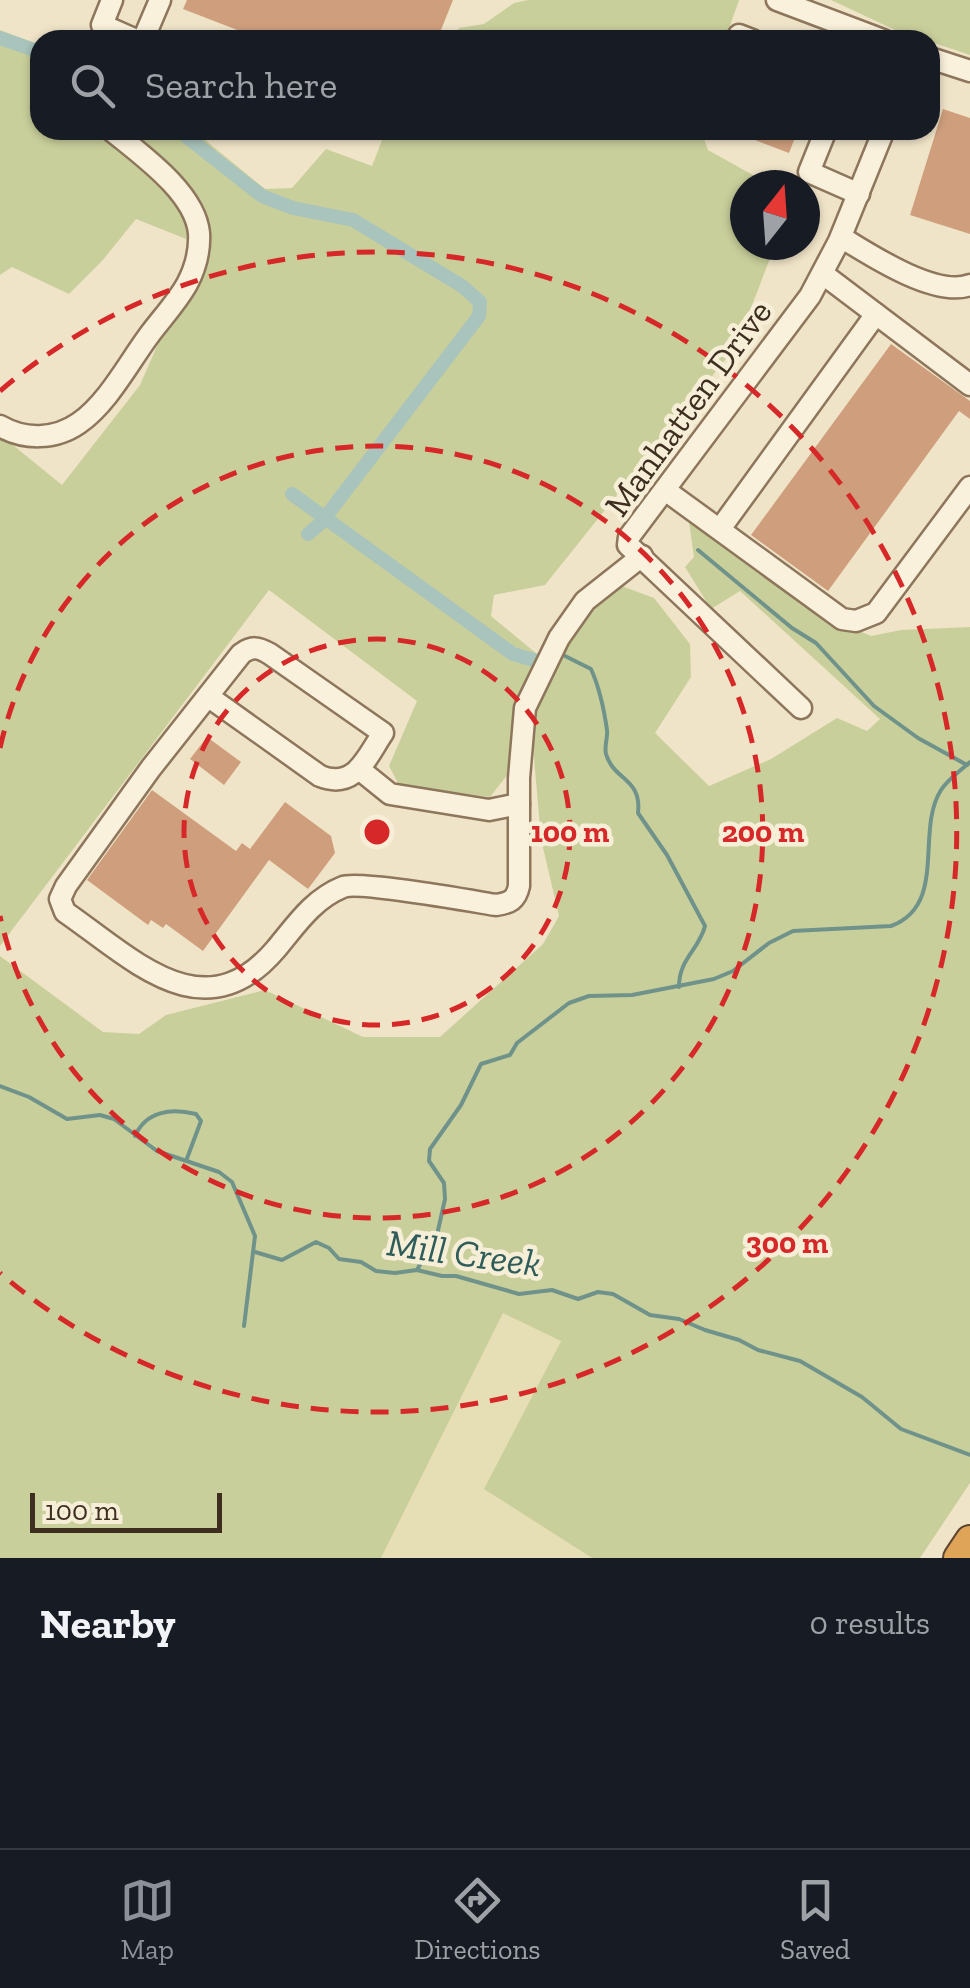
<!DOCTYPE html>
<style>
body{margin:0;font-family:"Zilla Slab",serif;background:#242831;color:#f1f3f6}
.compass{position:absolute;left:730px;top:170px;width:90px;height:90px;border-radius:50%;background:#171b24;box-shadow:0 2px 8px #0004;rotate:17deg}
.scale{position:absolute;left:30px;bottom:25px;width:192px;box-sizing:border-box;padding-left:10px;border:5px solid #3d2e20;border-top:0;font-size:28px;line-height:35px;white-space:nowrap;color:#3d2e20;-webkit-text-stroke:8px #f7eed8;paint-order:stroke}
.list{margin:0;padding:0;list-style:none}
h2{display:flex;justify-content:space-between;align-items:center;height:130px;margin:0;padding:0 40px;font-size:42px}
h2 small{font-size:32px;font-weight:400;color:#9ea1a6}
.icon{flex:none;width:55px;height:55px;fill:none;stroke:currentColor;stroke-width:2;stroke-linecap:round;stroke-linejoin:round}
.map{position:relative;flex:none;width:970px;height:1558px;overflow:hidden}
.search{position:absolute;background:#171b24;box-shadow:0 2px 8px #0004;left:30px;right:30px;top:30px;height:110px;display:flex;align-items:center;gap:25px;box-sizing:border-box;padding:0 35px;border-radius:30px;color:#9ea1a6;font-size:38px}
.sheet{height:290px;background:#171b24}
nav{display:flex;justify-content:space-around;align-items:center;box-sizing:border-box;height:140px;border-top:2px solid #363941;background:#171b24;font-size:28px;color:#9ea1a6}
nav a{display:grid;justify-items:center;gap:5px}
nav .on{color:#8c9099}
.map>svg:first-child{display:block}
.farmland{fill:#e6deb5}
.green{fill:#c9cf9b}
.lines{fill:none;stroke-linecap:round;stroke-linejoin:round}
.stream{stroke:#6f938a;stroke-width:4}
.canal{stroke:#a9c4bc;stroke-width:14}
.building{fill:#cf9f7d}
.minor-casing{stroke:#8d765c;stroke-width:25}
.highway-casing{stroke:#5b4430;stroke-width:32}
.minor{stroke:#faf1dc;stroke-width:20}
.highway{stroke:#e0a458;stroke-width:28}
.ring{fill:none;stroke:#d62828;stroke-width:5;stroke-dasharray:18 12}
.labels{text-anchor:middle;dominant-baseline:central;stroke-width:9;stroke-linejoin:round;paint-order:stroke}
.street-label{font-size:35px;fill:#3d2e20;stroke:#f7eed8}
.water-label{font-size:38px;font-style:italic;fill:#2f5d5a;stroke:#f7eed8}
.centre{fill:#d62828;stroke:#f7eed8;stroke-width:5}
.ring-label{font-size:30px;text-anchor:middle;font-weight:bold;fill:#d62828;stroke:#f7eed8;stroke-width:9;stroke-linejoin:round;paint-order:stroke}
</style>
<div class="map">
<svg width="970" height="1558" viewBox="0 0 970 1558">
<rect width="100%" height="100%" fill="#f0e4c8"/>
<path class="farmland" d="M503,1313L561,1340L485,1489L592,1558H381Z"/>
<g class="green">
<path d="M528,0H739L725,40H454L459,28L484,24L514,3Z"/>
<path d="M831,0H970V55L895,30Z"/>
<path d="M0,30L40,45V130H193L265,189L292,188L326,149L372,166L386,130H701L708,150L760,179L762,185H745V245H775L737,345L545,585L494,595L491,616L537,654L517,700L508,774L490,797L399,785L389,766L417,701L269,590L0,946V438L3,437L62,485L140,385L201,245L136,219L102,261L69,294L12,267L0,275Z"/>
<path d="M688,515L804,607L871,636L901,630L970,627V1483L920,1558H592L484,1489L561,1341L503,1313L381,1558H0V956L103,1032L139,1034L166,1015L265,990L363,1037H440L543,944L559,916L541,839L530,711L572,630L619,585L654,598L690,644L691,677L655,733L709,786L771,759L837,718L867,731L880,719L740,591L711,609L685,567L694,557Z"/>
</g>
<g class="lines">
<g class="stream">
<path d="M698,550L792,628L816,643L874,706L918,738L967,765"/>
<path d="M559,653L591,669C600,689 604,709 607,730C608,738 604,746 606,754C614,781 642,778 638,813L667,855L705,926C699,950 679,958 679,987"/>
<path d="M0,1086L29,1097L67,1119L100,1115L114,1119L157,1151L219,1172L232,1182L255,1236L244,1326"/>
<path d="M135,1136C146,1111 171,1108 196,1114L201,1121L186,1161"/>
<path d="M255,1252L282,1260L316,1242L329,1248L339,1259L361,1262L376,1271L395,1273L417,1270L442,1276H456L519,1294L552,1290L578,1299L598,1292L613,1294L650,1315L679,1319L705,1330L739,1340L758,1350L800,1361L862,1397L901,1429L970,1455"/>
<path d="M417,1270L437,1235L445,1199L444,1183L429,1161L430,1149L461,1105L481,1064L510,1055L517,1043L569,1003L589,996L632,995L714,979L733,971L769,943L793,931L891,926C948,905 915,831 941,790C948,779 960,771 970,762"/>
</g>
<g class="canal">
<path d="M0,38L40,52"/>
<path d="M178,130L262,196L293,208L353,220L462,286L480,302L479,316L321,523L308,534"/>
<path d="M292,494L513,654L534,660"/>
</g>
</g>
<g class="building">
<path d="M187,0H453L437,40H263L183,9Z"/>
<path d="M943,109L970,118V234L910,215Z"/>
<path d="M729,130H798L789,153Z"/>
<path d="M891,344L970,401V419L959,411L828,591L751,535Z"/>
<path d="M207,737L241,762L224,785L190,759Z"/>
<path d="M152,790L236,851L242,843L250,849L285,802L331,836L335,853L308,889L269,860L203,951L166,924L163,928L151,920L148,925L87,880Z"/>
</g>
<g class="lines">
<defs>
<g id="minor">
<path d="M112,0L102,25L136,40"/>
<path d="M777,0L883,40"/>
<path d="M143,40L160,0"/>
<path d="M737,40L739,35L752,40"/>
<path d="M930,58L970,71"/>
<path d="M826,130L809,172L859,194"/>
<path d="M841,237C870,255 936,298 970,285"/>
<path d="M823,274L970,385"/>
<path d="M0,426C24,440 55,440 79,423C108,403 129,362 150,334C162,318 177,302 187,284C195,269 200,251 199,233C195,192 140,154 111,130"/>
<path d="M665,490L842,619L856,621L876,613L970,487"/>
<path d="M720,529L876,314"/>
<path d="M209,697L320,776C355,790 366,758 383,733L270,654C258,647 252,646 241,654L151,768L66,886L60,899L65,912C133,959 204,1034 276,949C296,925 313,899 343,887C359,881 471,901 496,905C510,903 516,900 519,886V778L525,708L559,638L585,601L642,556"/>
<path d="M801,708L628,545L629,537L810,296L839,241L884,130"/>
<path d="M359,769L390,794L489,810L519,804"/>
</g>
<path id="highway" d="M958,1558L970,1540"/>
</defs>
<use href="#minor" class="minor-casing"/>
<use href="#highway" class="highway-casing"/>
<use href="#minor" class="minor"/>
<use href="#highway" class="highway"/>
</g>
<g class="ring">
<circle cx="377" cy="832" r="193"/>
<path d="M0 748A386 386 0 1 1 0 916"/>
<path d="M0 391A580 580 0 1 1 0 1273"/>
</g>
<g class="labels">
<g class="street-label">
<text transform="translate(688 408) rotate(-54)">Manhatten Drive</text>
</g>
<g class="water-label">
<text transform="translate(464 1253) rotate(8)">Mill Creek</text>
</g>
</g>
<circle cx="377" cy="832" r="15" class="centre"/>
<g class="ring-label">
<text x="570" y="842">100 m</text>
<text x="763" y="842">200 m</text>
<text x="787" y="1253">300 m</text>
</g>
</svg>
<svg class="compass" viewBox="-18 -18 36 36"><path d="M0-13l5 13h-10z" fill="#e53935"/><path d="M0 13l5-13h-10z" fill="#9ea1a6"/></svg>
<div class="scale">100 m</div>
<div class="search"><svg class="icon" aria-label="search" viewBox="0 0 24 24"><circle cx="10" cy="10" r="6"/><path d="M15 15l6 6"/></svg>Search here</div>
</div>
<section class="sheet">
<h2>Nearby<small>0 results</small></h2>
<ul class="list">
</ul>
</section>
<nav>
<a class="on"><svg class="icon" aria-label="map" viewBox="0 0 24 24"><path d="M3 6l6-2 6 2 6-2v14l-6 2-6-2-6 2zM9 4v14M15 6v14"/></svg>Map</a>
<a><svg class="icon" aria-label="directions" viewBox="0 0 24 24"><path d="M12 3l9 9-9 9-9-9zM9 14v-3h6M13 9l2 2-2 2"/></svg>Directions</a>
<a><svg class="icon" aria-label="saved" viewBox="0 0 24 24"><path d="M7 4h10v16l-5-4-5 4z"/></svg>Saved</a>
</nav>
